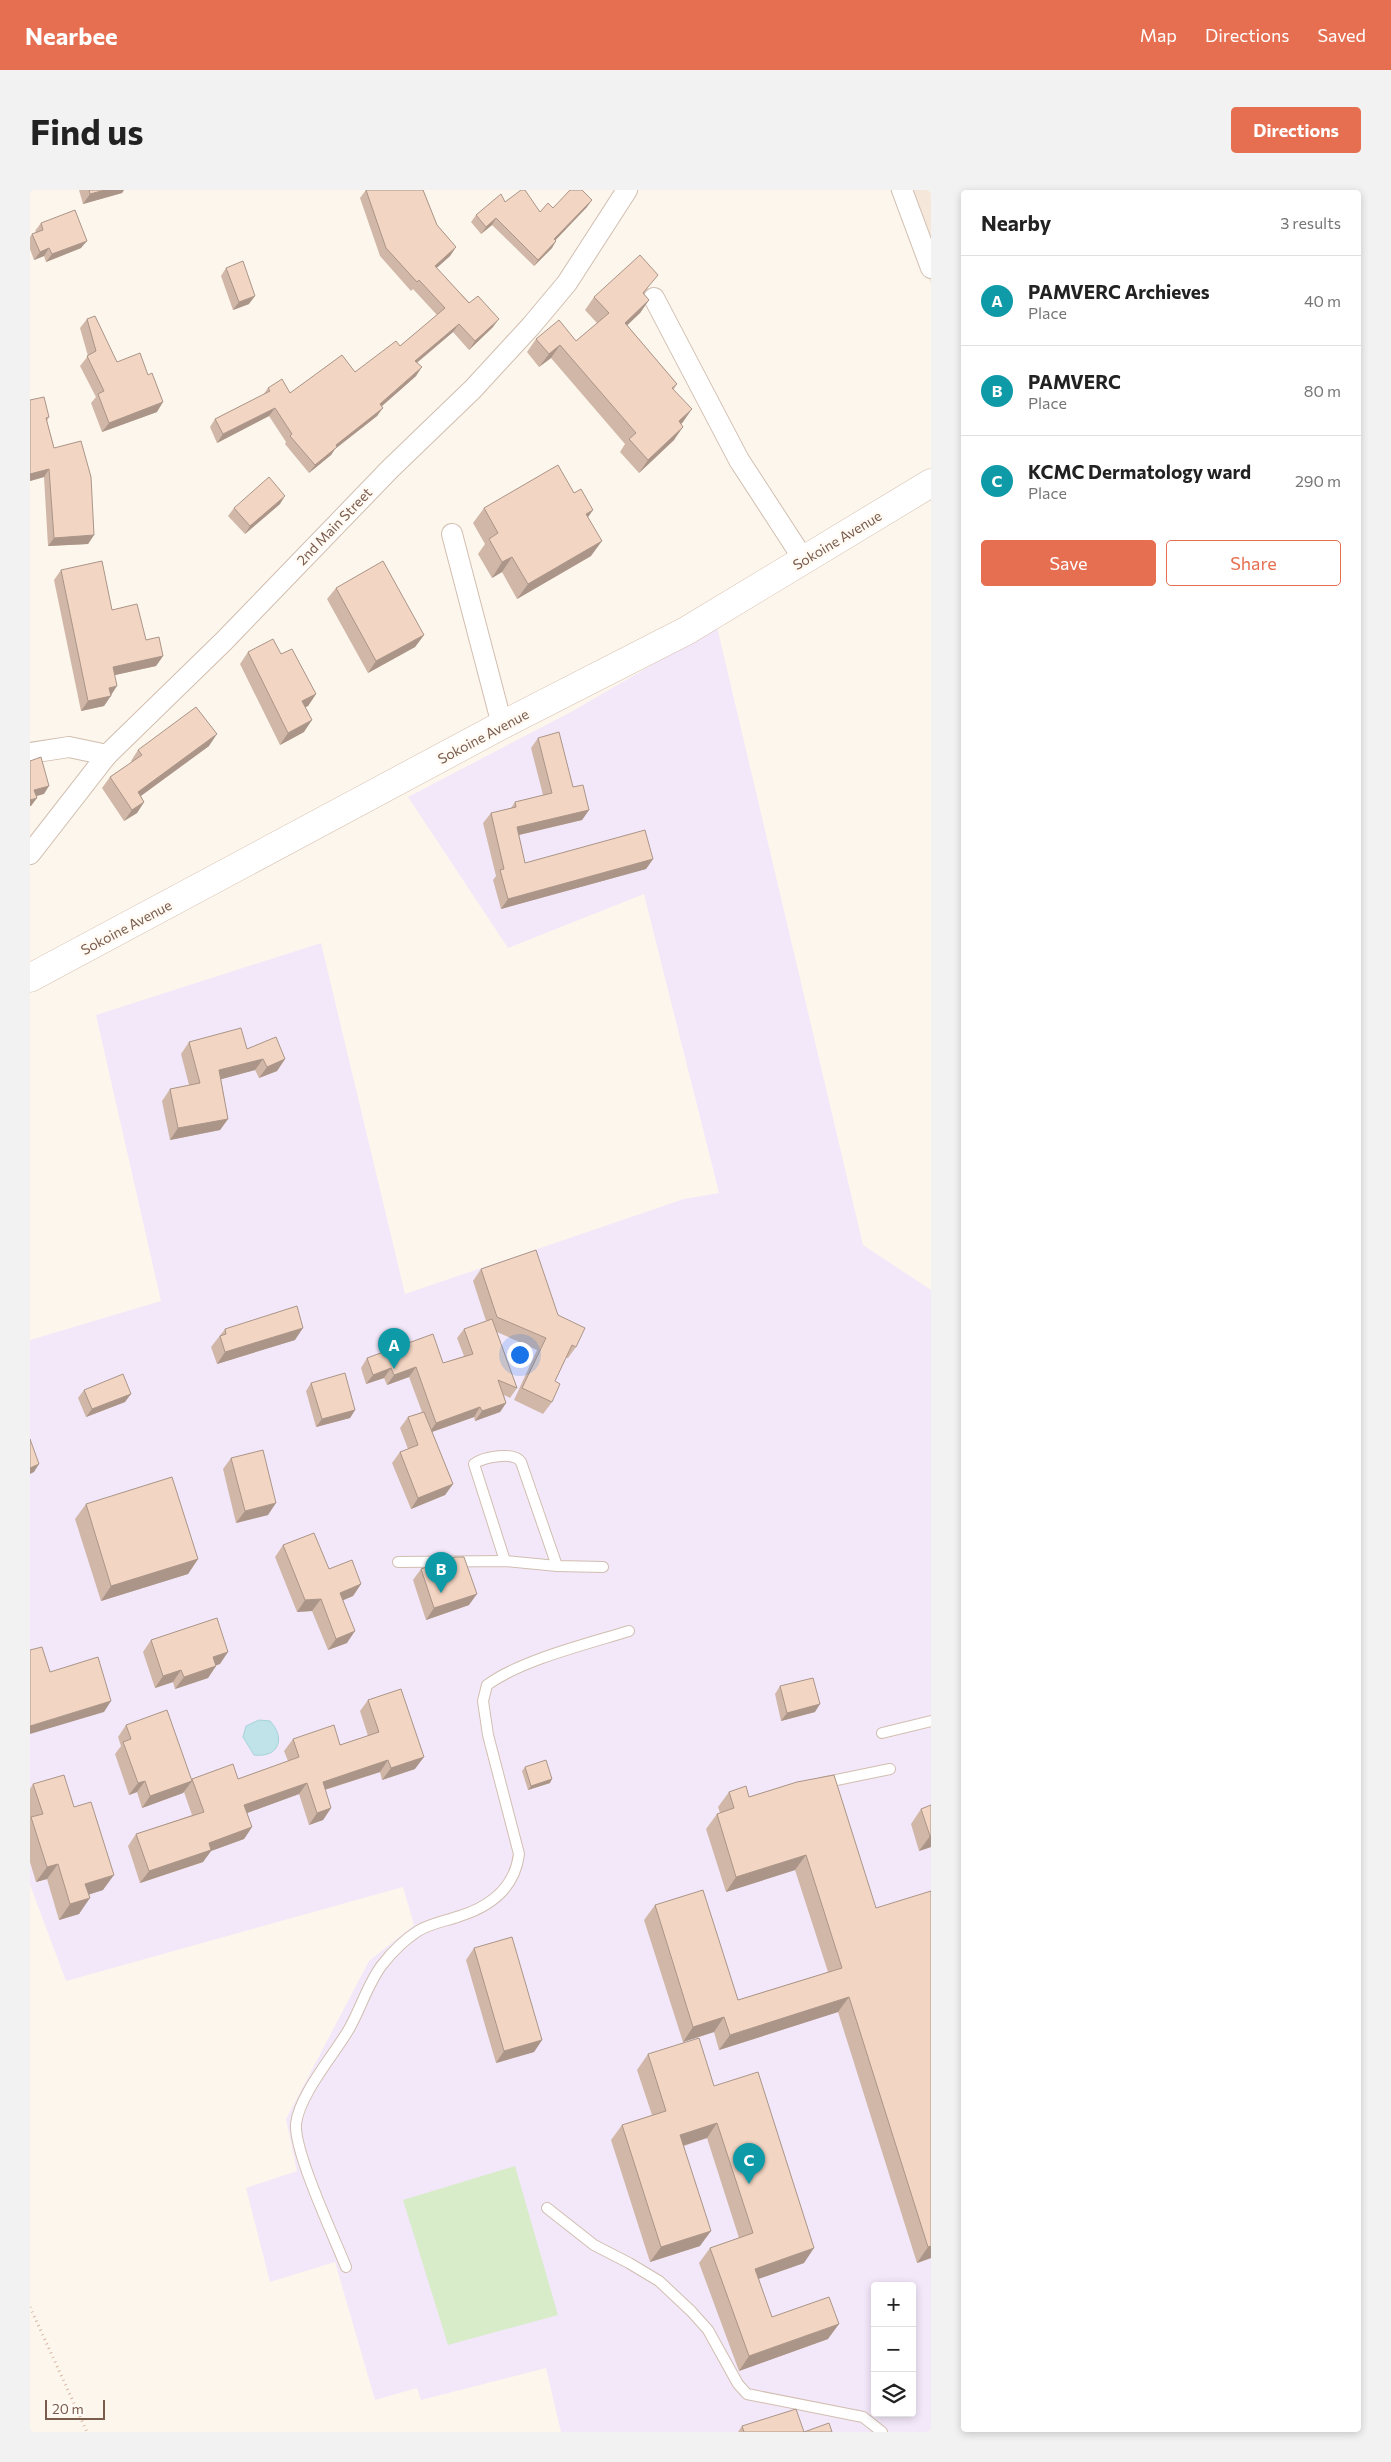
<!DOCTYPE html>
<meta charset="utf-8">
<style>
body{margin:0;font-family:Commissioner,sans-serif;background:#f2f2f2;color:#222}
.controls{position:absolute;right:15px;bottom:15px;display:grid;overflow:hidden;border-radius:5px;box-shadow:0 2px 8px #0003}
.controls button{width:45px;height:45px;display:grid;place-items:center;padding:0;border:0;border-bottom:1px solid #e0e0e0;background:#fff;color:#222;font:25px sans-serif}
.scale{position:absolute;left:15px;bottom:12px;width:60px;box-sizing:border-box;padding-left:5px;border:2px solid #7a5c4d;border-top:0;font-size:14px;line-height:18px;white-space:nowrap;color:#7a5c4d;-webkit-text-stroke:4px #fffaf3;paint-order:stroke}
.you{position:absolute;left:489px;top:1164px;width:18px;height:18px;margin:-12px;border:4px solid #fff;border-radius:50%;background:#1a73e8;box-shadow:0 0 0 8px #1a73e833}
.badge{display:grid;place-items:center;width:32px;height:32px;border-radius:50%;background:#e76f51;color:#fff;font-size:16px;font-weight:700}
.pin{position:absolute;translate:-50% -41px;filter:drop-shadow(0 1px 2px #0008)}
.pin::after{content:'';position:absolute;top:26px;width:18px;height:15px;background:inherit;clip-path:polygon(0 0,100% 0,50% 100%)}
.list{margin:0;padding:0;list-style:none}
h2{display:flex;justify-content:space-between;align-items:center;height:65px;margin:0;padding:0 20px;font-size:21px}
h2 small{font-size:16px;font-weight:400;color:#767676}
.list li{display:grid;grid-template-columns:32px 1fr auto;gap:15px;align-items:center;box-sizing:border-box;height:90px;padding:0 20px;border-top:1px solid #e0e0e0}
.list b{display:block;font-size:19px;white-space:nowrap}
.list p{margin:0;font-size:16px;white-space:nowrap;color:#767676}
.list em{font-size:16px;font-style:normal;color:#767676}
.actions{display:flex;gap:10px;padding:15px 20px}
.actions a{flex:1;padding:11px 0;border:1px solid #e76f51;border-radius:5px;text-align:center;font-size:18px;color:#e76f51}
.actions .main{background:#e76f51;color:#fff}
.icon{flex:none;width:28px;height:28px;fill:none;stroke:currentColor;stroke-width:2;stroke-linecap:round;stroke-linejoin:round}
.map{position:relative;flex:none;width:901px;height:2242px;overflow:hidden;border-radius:5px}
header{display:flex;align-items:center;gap:30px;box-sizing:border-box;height:70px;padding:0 25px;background:#e76f51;color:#fff}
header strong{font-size:24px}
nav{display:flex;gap:28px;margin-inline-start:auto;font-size:18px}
.intro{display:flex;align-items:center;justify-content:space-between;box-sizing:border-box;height:120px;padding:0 30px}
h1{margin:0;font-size:35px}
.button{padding:12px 22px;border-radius:5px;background:#e76f51;color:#fff;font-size:18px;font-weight:700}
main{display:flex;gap:30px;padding:0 30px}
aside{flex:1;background:#fff;border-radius:5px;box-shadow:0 2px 8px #0003}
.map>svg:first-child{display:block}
.residential{fill:#f5e8da}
.education{fill:#f3e8fa;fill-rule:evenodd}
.green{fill:#d8ecc9}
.water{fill:#bfe3e8;stroke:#a5d3da}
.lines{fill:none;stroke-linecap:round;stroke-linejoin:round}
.lane-casing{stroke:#d1beb0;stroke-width:12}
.street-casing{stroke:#d1beb0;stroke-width:22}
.secondary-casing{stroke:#d6c0b0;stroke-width:29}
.path{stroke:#d9b8a5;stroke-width:3;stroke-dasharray:1 4;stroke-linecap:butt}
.lane{stroke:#fff;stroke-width:10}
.street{stroke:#fff;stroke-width:20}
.secondary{stroke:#fff;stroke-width:28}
.wall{fill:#d1b7a8}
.shaded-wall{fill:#aa9588}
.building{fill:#f3d5c3;stroke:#aa9588}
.labels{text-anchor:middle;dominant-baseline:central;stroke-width:5;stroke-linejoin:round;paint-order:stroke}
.street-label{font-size:14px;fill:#7a5c4d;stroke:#fffaf3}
</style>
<header>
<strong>Nearbee</strong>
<nav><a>Map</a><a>Directions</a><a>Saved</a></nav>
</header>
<div class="intro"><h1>Find us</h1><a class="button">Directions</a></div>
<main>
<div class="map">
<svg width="901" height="2242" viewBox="0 0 901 2242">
<rect width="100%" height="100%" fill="#fdf6ec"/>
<path class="residential" d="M860,0H901V94Z"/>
<path class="education" d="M687,437L833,1055L901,1100V2242H531L516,2178L391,2210L387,2198L345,2210L305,2072L240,2092L216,1998L267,1981L256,1929L339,1771L384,1735L373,1697L36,1791L0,1695V1150L131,1111L66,825L291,753L375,1104L654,1009L689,1003L614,704L478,758L378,607L541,522ZM845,2096H882V2223H845Z"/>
<path class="green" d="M485,1976L528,2125L418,2155L373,2010Z"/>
<path class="water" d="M229,1530L240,1531C256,1548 249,1568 224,1565L213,1547L216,1536Z"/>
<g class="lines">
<defs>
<g id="lane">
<path d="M475,1371L444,1274C453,1267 484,1261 491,1272L527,1376"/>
<path d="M368,1372L475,1371L527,1376L573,1377"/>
<path d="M852,1543L901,1531"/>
<path d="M792,1593L860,1579"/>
<path d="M517,2018L564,2055L599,2073L629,2091L661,2121L678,2140L708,2194L717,2204L833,2227L852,2242"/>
<path d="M316,2077C304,2047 264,1962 266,1934C269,1905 304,1865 319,1839C331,1818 338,1793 352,1775C362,1762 374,1750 388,1741C401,1733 416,1731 430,1726C461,1716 485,1697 489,1664L458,1545L453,1511L457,1495C491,1470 557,1454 599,1441"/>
</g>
<g id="street">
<path d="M872,0L901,78"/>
<path d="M624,108L709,270L774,370"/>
<path d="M422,344L472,535"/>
<path d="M0,563L39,557L77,565"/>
<path d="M0,664L77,565L194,451L360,279L443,199L501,136L537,93L597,0"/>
</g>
<path id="secondary" d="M0,788L472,535L656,441L901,293"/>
</defs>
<use href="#lane" class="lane-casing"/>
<use href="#street" class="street-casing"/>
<use href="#secondary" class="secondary-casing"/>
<path class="path" d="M0,2117L57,2242"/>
<use href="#lane" class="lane"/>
<use href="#street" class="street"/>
<use href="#secondary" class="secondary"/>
</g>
<g class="wall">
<path d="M49,0H94L92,3L53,14Z"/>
<path d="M336,0H393L407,35L426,57L420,66L406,78L463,137L439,160L423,142L387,173L386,186L352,216L347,226L305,259L301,265L279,283L255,254L256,252L239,226L187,253L180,237L185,229L233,205L238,198L260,203L325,182L370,156L407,125L383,99L381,101L350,66L330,8Z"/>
<path d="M475,12L510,22L523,18L557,17L525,50L522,58L504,76L462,35L451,44L441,32L446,25Z"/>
<path d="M11,33L51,58L16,72L14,66L4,70L0,59V47L2,44L6,42L5,41Z"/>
<path d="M196,78L219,114L203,120L191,86Z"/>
<path d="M618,98L614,104L619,110L610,123L597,135L647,194L644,199L653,232L651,234L644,250L609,283L590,262L595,254L521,168L509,177L497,162L506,149L546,151L567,133L555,120L564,107Z"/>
<path d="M57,129L87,172L127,222L72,242L61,213L66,207L50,176L58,166L50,138Z"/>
<path d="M0,210L19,227L17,231L24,258L64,345L58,354L18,356L14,287L0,291Z"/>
<path d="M250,314L215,344L198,326L204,318Z"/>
<path d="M454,318L558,328L561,366L487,409L472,382L462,388L448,364L455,354L443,333Z"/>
<path d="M31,380L82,420L133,466L126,476L85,485L81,506L74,516L51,521L24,390Z"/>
<path d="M306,398L394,445L385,457L338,483L297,409Z"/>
<path d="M218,462L251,464L286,504L278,516L275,517L274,542L250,555L210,474Z"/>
<path d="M508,548L559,620L552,630L489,645L495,673L623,669L616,679L471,719L463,690L466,686L453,633L461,623L481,618L485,612L513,605L501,558Z"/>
<path d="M179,556L111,606L114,612L107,623L94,631L72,598L80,587L102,572L101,571L108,560Z"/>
<path d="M159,852L217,859L255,869L247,881L229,888L225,880L191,889L198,929L190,940L140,950L132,911L140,899L159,895L151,864Z"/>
<path d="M451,1079L528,1125L546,1157L538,1168H536L525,1191L522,1212L513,1224L484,1210L507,1160L467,1142L487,1198L480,1208L474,1205L476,1213L470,1222L445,1231L444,1227L402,1242L423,1294L415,1305L381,1319L362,1273L370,1262L378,1259L370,1238L378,1227L392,1222L379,1187L357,1195L354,1188L336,1194L331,1178L337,1168L413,1173L434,1166L427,1148L434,1139L456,1131L443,1091Z"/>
<path d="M195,1139L265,1150L187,1174L181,1157Z"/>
<path d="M281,1193L325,1220L320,1228L286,1237L276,1201Z"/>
<path d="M54,1200L95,1212L56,1227L48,1208Z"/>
<path d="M201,1268L238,1325L206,1333L193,1279Z"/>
<path d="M56,1314L168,1369L158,1384L71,1411L45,1329Z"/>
<path d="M253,1355L299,1379L331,1394L323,1406L313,1410L317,1453L298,1460L282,1421L267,1422L245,1367Z"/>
<path d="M391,1379L439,1415L396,1430L383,1390Z"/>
<path d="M121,1450L190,1474L186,1475V1476L178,1488L145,1499L143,1492L125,1498L113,1462Z"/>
<path d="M750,1496L785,1522L751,1531L745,1504Z"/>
<path d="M338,1510L385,1579L352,1590L350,1582L295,1600L301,1618L293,1630L279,1635L269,1604L217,1623L222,1637L214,1649L181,1661L173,1672L110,1693L98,1656L106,1644L162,1625L154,1602L153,1603L112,1618L107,1602L99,1605L85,1564L91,1556L88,1547L96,1535L161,1590L162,1589H208L258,1571L254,1561L263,1549L310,1555L338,1546L330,1521Z"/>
<path d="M495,1577L520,1593L498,1600L492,1581Z"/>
<path d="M767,1592L901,2068L887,2073L808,1822L689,1860L684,1842L653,1852L614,1730L625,1715L708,1810L798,1782L765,1680L696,1702L676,1639L687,1624L690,1623L688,1617L699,1602L719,1607Z"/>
<path d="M3,1594L44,1617L73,1700L58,1705L49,1724L29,1730L17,1689L6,1692L0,1672V1599Z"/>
<path d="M901,1615V1657L889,1661L881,1634L891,1619Z"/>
<path d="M444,1758L512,1850L504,1862L466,1873L436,1770Z"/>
<path d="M618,1864L684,1896L774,2073L728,2089L742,2127L798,2149L709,2181L669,2073L680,2058L709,2048L677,1948L654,1956L670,2056L620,2072L581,1950L592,1935L622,1925L607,1880Z"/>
<path d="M712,2236L774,2242H802H708Z"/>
</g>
<g class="shaded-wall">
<path d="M75,0H94L92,3L53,14L60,4Z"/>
<path d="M562,10L557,17L520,56L524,49Z"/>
<path d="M466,28L462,35L451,44L456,37Z"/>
<path d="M57,51L51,58L16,72L22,64Z"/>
<path d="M526,51L522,58L504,76L508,70Z"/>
<path d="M426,57L420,66L399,85L405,76Z"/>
<path d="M19,58L14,66L4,70L10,62Z"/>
<path d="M225,106L219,114L203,120L209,112Z"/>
<path d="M619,110L610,123L586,146L595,133Z"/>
<path d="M469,129L463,137L439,160L445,151Z"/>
<path d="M429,134L423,142L379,179L385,171Z"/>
<path d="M530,155L521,168L509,177L519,164Z"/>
<path d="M392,177L386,186L344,223L350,214Z"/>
<path d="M133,212L127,222L72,242L79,233Z"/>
<path d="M245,218L239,226L187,253L193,244Z"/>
<path d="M353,218L347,226L305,259L301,265L279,283L285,275L306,255Z"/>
<path d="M662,219L653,232L640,244L649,231Z"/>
<path d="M653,237L644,250L609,283L618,270Z"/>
<path d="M19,279L14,287L0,291V284Z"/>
<path d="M255,306L250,314L215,344L220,336Z"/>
<path d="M563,320L552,336L556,324Z"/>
<path d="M64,345L58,354L18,356L24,348Z"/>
<path d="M572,351L561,366L487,409L498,394Z"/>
<path d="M482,367L472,382L462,388L472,372Z"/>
<path d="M394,445L385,457L338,483L346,471Z"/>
<path d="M133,466L126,476L76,487L83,477Z"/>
<path d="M87,496L74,516L51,521L58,511L79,498Z"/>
<path d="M286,504L278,516L264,523L272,511Z"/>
<path d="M282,530L274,542L250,555L258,543Z"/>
<path d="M187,544L179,556L101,613L108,602Z"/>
<path d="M19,596L14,604L0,608L4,600Z"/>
<path d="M7,608L1,616H0V610Z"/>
<path d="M114,612L107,623L94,631L102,620Z"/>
<path d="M559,620L552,630L480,647L487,637Z"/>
<path d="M623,669L616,679L471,719L478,709Z"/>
<path d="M233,869L225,880L181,892L189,880Z"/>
<path d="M255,869L247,881L229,888L237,877Z"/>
<path d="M198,929L190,940L140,950L148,938Z"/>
<path d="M273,1138L265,1150L187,1174L195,1162Z"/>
<path d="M386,1177L379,1187L357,1195L364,1185Z"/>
<path d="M361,1178L354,1188L336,1194L343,1185Z"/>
<path d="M101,1204L95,1212L56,1227L62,1219Z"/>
<path d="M476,1213L470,1222L445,1231L452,1221Z"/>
<path d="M450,1217L444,1227L399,1243L406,1233Z"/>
<path d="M325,1220L320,1228L286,1237L292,1229Z"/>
<path d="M9,1274L4,1282L0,1284V1278Z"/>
<path d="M423,1294L415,1305L381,1319L388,1308Z"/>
<path d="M246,1313L238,1325L206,1333L215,1321Z"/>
<path d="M168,1369L158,1384L71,1411L81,1396Z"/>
<path d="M331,1394L323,1406L302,1415L310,1403Z"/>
<path d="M447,1404L439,1415L396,1430L404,1418Z"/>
<path d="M291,1409L282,1421L267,1422L275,1410Z"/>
<path d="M325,1441L317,1453L298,1460L306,1449Z"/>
<path d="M198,1462L190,1474L175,1479L183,1467Z"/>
<path d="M186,1476L178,1488L145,1499L154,1487Z"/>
<path d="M151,1480L143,1492L125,1498L133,1486Z"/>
<path d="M81,1511L74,1522L0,1544V1536Z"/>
<path d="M790,1514L785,1522L751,1531L757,1523Z"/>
<path d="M394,1567L385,1579L352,1590L361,1578Z"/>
<path d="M358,1570L350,1582L284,1603L293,1592Z"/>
<path d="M522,1589L520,1593L498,1600L501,1596Z"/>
<path d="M115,1591L107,1602L99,1605L108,1593Z"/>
<path d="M162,1591L153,1603L112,1618L120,1606Z"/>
<path d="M277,1593L269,1604L206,1627L214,1615Z"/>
<path d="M301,1618L293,1630L279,1635L287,1623Z"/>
<path d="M222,1637L214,1649L181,1661L173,1672L110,1693L119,1681L179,1653Z"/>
<path d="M901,1645V1657L889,1661L900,1646Z"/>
<path d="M776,1665L765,1680L696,1702L706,1687Z"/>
<path d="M28,1674L17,1689L6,1692L17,1677Z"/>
<path d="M84,1685L73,1700L44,1709L55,1694Z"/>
<path d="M60,1708L49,1724L29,1730L40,1714Z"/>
<path d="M819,1807L808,1822L689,1860L700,1845Z"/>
<path d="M694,1827L684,1842L653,1852L663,1837Z"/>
<path d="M512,1850L504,1862L466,1873L474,1861Z"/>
<path d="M687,1933L677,1948L639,1960L650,1945Z"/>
<path d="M681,2041L670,2056L620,2072L631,2057Z"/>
<path d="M901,2056V2068L887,2073L898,2057Z"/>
<path d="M784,2058L774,2073L714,2094L725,2079Z"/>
<path d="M809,2134L798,2149L709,2181L719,2166Z"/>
</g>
<g class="building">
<path d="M59,0H75L60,4Z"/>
<path d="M336,0H393L407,35L426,57L405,76L439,113L448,106L469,129L445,151L429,134L385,171L392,177L350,214L353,218L306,255L307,257L285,275L260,246L262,244L245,218L193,244L185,229L240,201L238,198L252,189L260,203L312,165L325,182L366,151L370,156L415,118L389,90L387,92L356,58Z"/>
<path d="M491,0H495L510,22L518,13L523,18L540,0H552L562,10L524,49L526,51L508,70L466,28L456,37L446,25L471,4L475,12Z"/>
<path d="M45,20L57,51L22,64L19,58L10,62L2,44L13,40L11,33Z"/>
<path d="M610,65L628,85L613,103L619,110L595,133L647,194L642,198L662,219L649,231L653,237L618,270L599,249L606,243L530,155L519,164L506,149L529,130L546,151L579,123L564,107Z"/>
<path d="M213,71L225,106L209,112L196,78Z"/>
<path d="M65,126L87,172L110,163L118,185L122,183L133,212L79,233L68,204L74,201L57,166L66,161L57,129Z"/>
<path d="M14,207L19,227L16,228L24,258L51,251L61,287L64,345L24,348L19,279L0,284V210Z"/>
<path d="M528,275L544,303L551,299L563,320L556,324L572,351L498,394L482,367L472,372L459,349L468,343L454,318Z"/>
<path d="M239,287L255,306L220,336L204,318Z"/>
<path d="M72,371L82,420L107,414L116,450L129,447L133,466L83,477L87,496L79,498L81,506L58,511L31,380Z"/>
<path d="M353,371L394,445L346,471L306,398Z"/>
<path d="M243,449L251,464L262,459L286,504L272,511L282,530L258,543L218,462Z"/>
<path d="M166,517L187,544L108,602L114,612L102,620L80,587L112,565L108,560Z"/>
<path d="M529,542L543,597L553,595L559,620L487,637L495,673L615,640L623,669L478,709L470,680L474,679L461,623L486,617L485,612L522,603L508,548Z"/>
<path d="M11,567L19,596L4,600L7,608L0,610V571Z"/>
<path d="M211,838L217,859L246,847L255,869L237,877L233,869L189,880L198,929L148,938L140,899L170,893L159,852Z"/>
<path d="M506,1060L528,1125L555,1138L546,1157L542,1155L525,1191L530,1194L522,1212L492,1198L516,1148L467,1127L451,1079Z"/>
<path d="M267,1116L273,1138L195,1162L190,1146L196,1144L195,1139Z"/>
<path d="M462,1129L487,1198L468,1190L476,1213L452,1221L450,1217L406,1233L386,1177L364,1185L361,1178L343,1185L337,1168L403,1144L413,1173L443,1164L434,1139Z"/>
<path d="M315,1183L325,1220L292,1229L281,1193Z"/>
<path d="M93,1184L101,1204L62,1219L54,1200Z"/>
<path d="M394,1222L423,1294L388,1308L370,1262L388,1255L378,1227Z"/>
<path d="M0,1249L9,1274L0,1278Z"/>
<path d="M233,1260L246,1313L215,1321L201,1268Z"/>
<path d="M142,1287L168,1369L81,1396L56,1314Z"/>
<path d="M284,1343L299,1379L322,1370L331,1394L310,1403L325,1441L306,1449L291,1409L275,1410L253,1355Z"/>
<path d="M425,1367H434L447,1404L404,1418L391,1379Z"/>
<path d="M187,1428L198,1462L183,1467L186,1476L154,1487L151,1480L133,1486L121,1450Z"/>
<path d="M12,1457L20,1482L68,1467L81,1511L0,1536V1460Z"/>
<path d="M783,1488L790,1514L757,1523L750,1496Z"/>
<path d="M371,1499L394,1567L361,1578L358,1570L293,1592L301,1618L287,1623L277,1593L214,1615L222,1637L179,1653L181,1660L119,1681L106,1644L174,1622L162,1589L203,1574L208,1589L269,1567L263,1549L304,1535L310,1555L349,1542L338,1510Z"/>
<path d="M137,1520L162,1591L120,1606L115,1591L108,1593L93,1552L101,1549L96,1535Z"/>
<path d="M516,1570L522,1589L501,1596L495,1577Z"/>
<path d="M34,1585L44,1617L61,1612L84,1685L55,1694L60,1708L40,1714L28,1674L17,1677L1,1627L13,1624L3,1594Z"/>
<path d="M804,1585L846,1718L901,1701V2056L898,2057L819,1807L700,1845L694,1827L663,1837L625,1715L673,1700L708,1810L812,1778L776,1665L706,1687L687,1624L704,1618L699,1602L716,1596L719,1607L767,1592Z"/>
<path d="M901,1615V1645L900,1646L891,1619Z"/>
<path d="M482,1747L512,1850L474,1861L444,1758Z"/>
<path d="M669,1848L684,1896L728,1882L784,2058L725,2079L742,2127L799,2107L809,2134L719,2166L680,2058L723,2043L687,1933L650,1945L681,2041L631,2057L592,1935L636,1921L618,1864Z"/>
<path d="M766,2219L774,2242L799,2233L802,2242H714L712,2236Z"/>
</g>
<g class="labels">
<g class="street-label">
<text transform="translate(304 336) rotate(-46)">2nd Main Street</text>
<text transform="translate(807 350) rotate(-31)">Sokoine Avenue</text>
<text transform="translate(453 546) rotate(-28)">Sokoine Avenue</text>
<text transform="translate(96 737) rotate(-28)">Sokoine Avenue</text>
</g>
</g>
</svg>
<div class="controls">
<button>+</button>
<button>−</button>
<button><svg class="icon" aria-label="layers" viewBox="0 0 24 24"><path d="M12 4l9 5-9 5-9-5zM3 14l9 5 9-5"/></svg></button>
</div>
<div class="scale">20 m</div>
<div class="you"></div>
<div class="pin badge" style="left:364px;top:1179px;background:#0f9aa8">A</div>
<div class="pin badge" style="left:411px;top:1403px;background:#0f9aa8">B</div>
<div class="pin badge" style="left:719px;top:1994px;background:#0f9aa8">C</div>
</div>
<aside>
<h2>Nearby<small>3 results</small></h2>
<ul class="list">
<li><span class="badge" style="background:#0f9aa8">A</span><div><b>PAMVERC Archieves</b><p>Place</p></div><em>40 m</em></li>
<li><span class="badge" style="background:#0f9aa8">B</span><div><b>PAMVERC</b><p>Place</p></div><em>80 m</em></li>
<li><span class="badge" style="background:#0f9aa8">C</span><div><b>KCMC Dermatology ward</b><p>Place</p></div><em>290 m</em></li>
</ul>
<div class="actions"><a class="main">Save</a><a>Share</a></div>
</aside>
</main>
